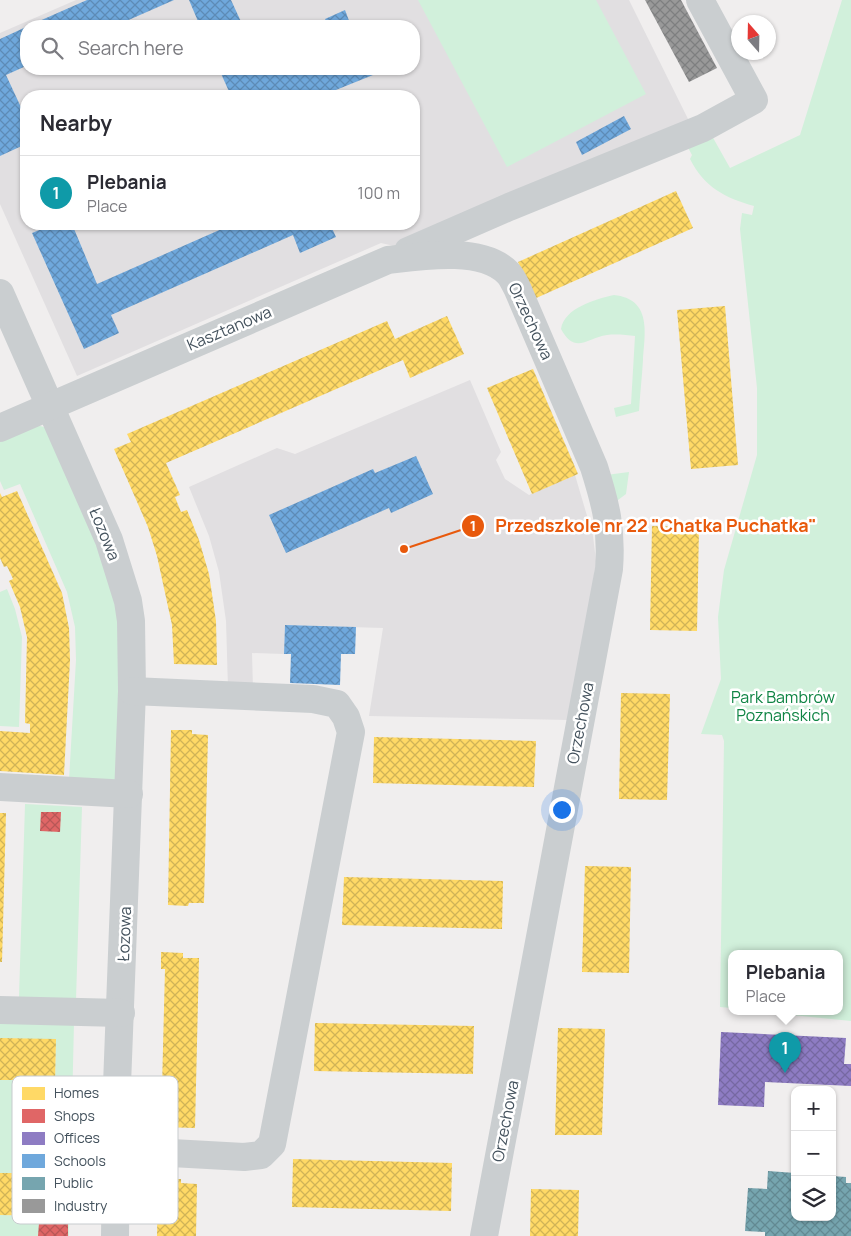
<!DOCTYPE html>
<meta charset="utf-8">
<style>
body{margin:0;font-family:Manrope,sans-serif;background:#f7f7f7;color:#2b2b33}
.controls{position:absolute;right:15px;bottom:15px;display:grid;overflow:hidden;border-radius:10px;box-shadow:0 1px 4px #0004}
.controls button{width:45px;height:45px;display:grid;place-items:center;padding:0;border:0;border-bottom:1px solid #e1e1e2;background:#fff;color:#2b2b33;font:25px sans-serif}
.compass{position:absolute;left:731px;top:15px;width:45px;height:45px;border-radius:50%;background:#fff;box-shadow:0 1px 4px #0004;rotate:340deg}
.you{position:absolute;left:561px;top:809px;width:18px;height:18px;margin:-12px;border:4px solid #fff;border-radius:50%;background:#1a73e8;box-shadow:0 0 0 8px #1a73e833}
.badge{display:grid;place-items:center;width:32px;height:32px;border-radius:50%;background:#0f766e;color:#fff;font-size:16px;font-weight:700}
.pin{position:absolute;translate:-50% -41px;filter:drop-shadow(0 1px 2px #0008)}
.pin::after{content:'';position:absolute;top:26px;width:18px;height:15px;background:inherit;clip-path:polygon(0 0,100% 0,50% 100%)}
.popup{position:absolute;left:728px;top:950px;width:115px;height:65px;box-sizing:border-box;display:grid;place-content:center;border-radius:10px;background:#fff;filter:drop-shadow(0 1px 4px #0005);font-size:16px;white-space:nowrap;color:#7c7c81}
.popup b{font-size:19px;color:#2b2b33}
.popup::after{content:'';position:absolute;left:50%;top:100%;margin-left:-10px;border:10px solid transparent;border-top-color:#fff}
.list{margin:0;padding:0;list-style:none}
h2{display:flex;justify-content:space-between;align-items:center;height:65px;margin:0;padding:0 20px;font-size:21px}
h2 small{font-size:16px;font-weight:400;color:#7c7c81}
.list li{display:grid;grid-template-columns:32px 1fr auto;gap:15px;align-items:center;box-sizing:border-box;height:75px;padding:0 20px;border-top:1px solid #e1e1e2}
.list b{display:block;font-size:19px;white-space:nowrap}
.list p{margin:0;font-size:16px;white-space:nowrap;color:#7c7c81}
.list em{font-size:16px;font-style:normal;color:#7c7c81}
.icon{flex:none;width:28px;height:28px;fill:none;stroke:currentColor;stroke-width:2;stroke-linecap:round;stroke-linejoin:round}
.map{position:relative;flex:none;width:851px;height:1236px;overflow:hidden}
.search{position:absolute;background:#fff;box-shadow:0 1px 4px #0004;left:20px;top:20px;width:400px;height:55px;display:flex;align-items:center;gap:12px;box-sizing:border-box;padding:0 18px;border-radius:20px;color:#7c7c81;font-size:19px}
.panel{position:absolute;background:#fff;box-shadow:0 1px 4px #0004;left:20px;top:90px;width:400px;height:140px;border-radius:20px}
.map>svg:first-child{display:block}
.education{fill:#e1dfe1;fill-rule:evenodd}
.green{fill:#d1f0db}
.homes{fill:url(#homes-cross-hatch)}
.shops{fill:url(#shops-cross-hatch)}
.offices{fill:url(#offices-cross-hatch)}
.schools{fill:url(#schools-cross-hatch)}
.public{fill:url(#public-cross-hatch)}
.industry{fill:url(#industry-cross-hatch)}
.lines{fill:none;stroke-linecap:round;stroke-linejoin:round}
.minor{stroke:#caced0;stroke-width:28}
.labels{text-anchor:middle;dominant-baseline:central;stroke-width:5;stroke-linejoin:round;paint-order:stroke}
.street-label{font-size:16px;fill:#44525d;stroke:#fff}
.park-label{font-size:16px;fill:#0f8444;stroke:#fff}
.key{fill:#fff;stroke:#c7cbce;stroke-width:1}
.key-label{font-size:14px;fill:#44525d}
.leader{fill:none;stroke:#e8590c;stroke-width:2}
.callout-dot{fill:#e8590c;stroke:#fff;stroke-width:2}
.mark-label{font-size:15px;text-anchor:middle;font-weight:bold;fill:#fff}
.callout-label{font-size:18px;text-anchor:middle;font-weight:bold;fill:#e8590c;stroke:#fff;stroke-width:5;stroke-linejoin:round;paint-order:stroke}
</style>
<div class="map">
<svg width="851" height="1236" viewBox="0 0 851 1236">
<defs>
<pattern id="homes-cross-hatch" width="8" height="8" patternUnits="userSpaceOnUse" patternTransform="scale(1.25)"><rect width="8" height="8" fill="#ffd966"/><path d="M0 0l8 8M0 8l8-8" fill="none" stroke="#d0b357"/></pattern>
<pattern id="shops-cross-hatch" width="8" height="8" patternUnits="userSpaceOnUse" patternTransform="scale(1.25)"><rect width="8" height="8" fill="#e06666"/><path d="M0 0l8 8M0 8l8-8" fill="none" stroke="#b75757"/></pattern>
<pattern id="offices-cross-hatch" width="8" height="8" patternUnits="userSpaceOnUse" patternTransform="scale(1.25)"><rect width="8" height="8" fill="#8e7cc3"/><path d="M0 0l8 8M0 8l8-8" fill="none" stroke="#7668a2"/></pattern>
<pattern id="schools-cross-hatch" width="8" height="8" patternUnits="userSpaceOnUse" patternTransform="scale(1.25)"><rect width="8" height="8" fill="#6fa8dc"/><path d="M0 0l8 8M0 8l8-8" fill="none" stroke="#5d8bb6"/></pattern>
<pattern id="public-cross-hatch" width="8" height="8" patternUnits="userSpaceOnUse" patternTransform="scale(1.25)"><rect width="8" height="8" fill="#76a5af"/><path d="M0 0l8 8M0 8l8-8" fill="none" stroke="#628992"/></pattern>
<pattern id="industry-cross-hatch" width="8" height="8" patternUnits="userSpaceOnUse" patternTransform="scale(1.25)"><rect width="8" height="8" fill="#999"/><path d="M0 0l8 8M0 8l8-8" fill="none" stroke="#7e7f80"/></pattern>
</defs>
<rect width="100%" height="100%" fill="#f0eeee"/>
<g class="education">
<path d="M76,0H629L689,121L399,247L381,243L77,376L0,204V33ZM26,26H414V69H26ZM26,96H414V224H26Z"/>
<path d="M470,380L501,452L496,460L505,479L529,495L575,475L593,536L596,561L591,598L568,720L369,716L383,628L285,625L284,654L252,653L253,689L228,688L226,621L219,572L209,536L189,487L277,448L295,454Z"/>
</g>
<g class="green">
<path d="M418,0H596L646,94L507,167Z"/>
<path d="M842,0H851V1021L761,1012H839V954H731V1008L720,1007L724,741L722,735L701,734L721,679L718,617L724,570L757,455V388L740,229L742,213L752,215L754,206C725,198 704,187 690,159L692,155L685,142L712,136L730,168L800,135Z"/>
<path d="M614,295C652,299 645,333 643,360C642,377 640,394 639,411L616,417L614,408L631,404L635,336C627,335 616,334 607,335C587,338 575,355 561,329C564,308 596,299 614,295Z"/>
<path d="M37,425L47,428L93,534L118,605L121,661L116,783L69,780L76,660L75,627L67,592L20,484L4,490L0,481V442Z"/>
<path d="M629,472L626,494L614,503L606,475Z"/>
<path d="M7,589L15,609L22,637L19,727L0,726V592Z"/>
<path d="M25,804L82,807L76,1000L19,997Z"/>
<path d="M0,1021L74,1023L69,1236H0V1215L52,1216L56,1040L0,1038Z"/>
<path d="M0,1080H19V1087H14V1090L12,1164L16,1165V1173H0Z"/>
</g>
<g class="homes">
<path d="M676,191L693,228L534,299L518,262Z"/>
<path d="M725,306L738,465L691,469L677,310Z"/>
<path d="M447,316L464,354L410,378L403,360L166,463L180,495L175,497L181,512L187,510L199,540L209,574L216,621L217,665L174,664L172,625L157,556L148,527L114,449L131,442L127,434L387,321L395,339Z"/>
<path d="M533,369L578,474L532,494L487,388Z"/>
<path d="M17,491L62,593L69,628L70,660L64,775L0,771V731L30,733V724L25,723L27,637L20,607L9,581L13,579L7,566L4,567L0,558V493L2,497Z"/>
<path d="M652,526L699,527L697,631L650,630Z"/>
<path d="M621,693L670,694L667,800L619,799Z"/>
<path d="M171,730H192V734L208,735L204,903H189L188,906L168,905Z"/>
<path d="M374,737L536,741L534,787L373,783Z"/>
<path d="M0,813H6L2,962H0Z"/>
<path d="M585,866L631,867L629,973L582,972Z"/>
<path d="M344,877L503,881L502,929L342,925Z"/>
<path d="M161,952L183,953V958H199L195,1128L161,1127L165,969H161Z"/>
<path d="M315,1023L474,1026L473,1074L314,1071Z"/>
<path d="M558,1028L605,1029L602,1135H555Z"/>
<path d="M0,1038L56,1039L52,1216L0,1215V1173H16V1165H12L14,1090V1087H19V1080H0Z"/>
<path d="M293,1159L452,1163L451,1211L292,1207Z"/>
<path d="M158,1179H181V1183L197,1184L196,1236H157Z"/>
<path d="M531,1189L579,1190L578,1236H530Z"/>
</g>
<g class="shops">
<path d="M41,812H61L60,832L40,831Z"/>
<path d="M39,1223L68,1224V1236H38Z"/>
</g>
<path class="offices" d="M721,1032L846,1038L844,1064H851V1086L765,1082L764,1107L718,1105Z"/>
<g class="schools">
<path d="M87,0H174L115,26H28Z"/>
<path d="M189,0H231L243,26H200Z"/>
<path d="M345,10L351,26H314L326,21L325,19Z"/>
<path d="M26,27V66L6,75L26,118V144L0,156V39Z"/>
<path d="M219,69H370L373,75L321,96H231Z"/>
<path d="M624,116L631,129L582,155L576,142Z"/>
<path d="M54,224H72L97,284L233,224H330L336,237L300,253L293,235L111,315L119,333L84,349L32,233Z"/>
<path d="M416,456L433,494L391,513L389,508L286,553L269,515L373,469L375,473Z"/>
<path d="M285,625L356,627L355,654H341L340,685L290,683L291,654H284Z"/>
</g>
<path class="public" d="M768,1171L795,1173V1217H832V1176L846,1177V1183H851V1236H765V1232L745,1231L748,1188L767,1189Z"/>
<path class="industry" d="M645,0H681L717,68L689,82Z"/>
<g class="lines">
<g class="minor">
<path d="M408,251L509,207L703,128L754,100L700,0"/>
<path d="M0,293L109,540L128,601L131,621L132,691L117,1085L115,1236"/>
<path d="M0,428L388,260C421,256 482,246 508,273C512,277 515,284 518,290L594,467C606,505 612,529 609,569L484,1236"/>
<path d="M0,787L129,794"/>
<path d="M0,1010L121,1013"/>
<path d="M117,1150L244,1157L261,1155L272,1144L351,732L346,717L337,704L313,699L132,691"/>
</g>
</g>
<g class="labels">
<g class="street-label">
<text transform="translate(531 321) rotate(65)">Orzechowa</text>
<text transform="translate(229 328) rotate(-23)">Kasztanowa</text>
<text transform="translate(105 534) rotate(68)">Łozowa</text>
<text transform="translate(580 723) rotate(-79)">Orzechowa</text>
<text transform="translate(124 934) rotate(-88)">Łozowa</text>
<text transform="translate(505 1121) rotate(-79)">Orzechowa</text>
</g>
<g class="park-label">
<text x="783" y="697">Park Bambrów<tspan x="783" dy="18">Poznańskich</tspan></text>
</g>
</g>
<rect x="12" y="1076" width="166" height="148" rx="8" class="key"/>
<rect x="22" y="1087" width="23" height="13" fill="#ffd966"/>
<rect x="22" y="1109" width="23" height="14" fill="#e06666"/>
<rect x="22" y="1132" width="23" height="13" fill="#8e7cc3"/>
<rect x="22" y="1154" width="23" height="14" fill="#6fa8dc"/>
<rect x="22" y="1177" width="23" height="13" fill="#76a5af"/>
<rect x="22" y="1199" width="23" height="14" fill="#999"/>
<g class="key-label">
<text x="54" y="1098">Homes</text>
<text x="54" y="1121">Shops</text>
<text x="54" y="1143">Offices</text>
<text x="54" y="1166">Schools</text>
<text x="54" y="1188">Public</text>
<text x="54" y="1211">Industry</text>
</g>
<path class="leader" d="M404 549L473 526"/>
<g class="callout-dot">
<circle cx="404" cy="549" r="5"/>
<circle cx="473" cy="526" r="12"/>
</g>
<g class="mark-label">
<text x="473" y="531">1</text>
</g>
<g class="callout-label">
<text x="656" y="532">Przedszkole nr 22 "Chatka Puchatka"</text>
</g>
</svg>
<div class="controls">
<button>+</button>
<button>−</button>
<button><svg class="icon" aria-label="layers" viewBox="0 0 24 24"><path d="M12 4l9 5-9 5-9-5zM3 14l9 5 9-5"/></svg></button>
</div>
<svg class="compass" viewBox="-18 -18 36 36"><path d="M0-13l5 13h-10z" fill="#e53935"/><path d="M0 13l5-13h-10z" fill="#7c7c81"/></svg>
<div class="you"></div>
<div class="pin badge" style="left:785px;top:1073px;background:#0f9aa8">1</div>
<div class="popup"><b>Plebania</b>Place</div>
<div class="search"><svg class="icon" aria-label="search" viewBox="0 0 24 24"><circle cx="10" cy="10" r="6"/><path d="M15 15l6 6"/></svg>Search here</div>
<section class="panel">
<h2>Nearby<small></small></h2>
<ul class="list">
<li><span class="badge" style="background:#0f9aa8">1</span><div><b>Plebania</b><p>Place</p></div><em>100 m</em></li>
</ul>
</section>
</div>
